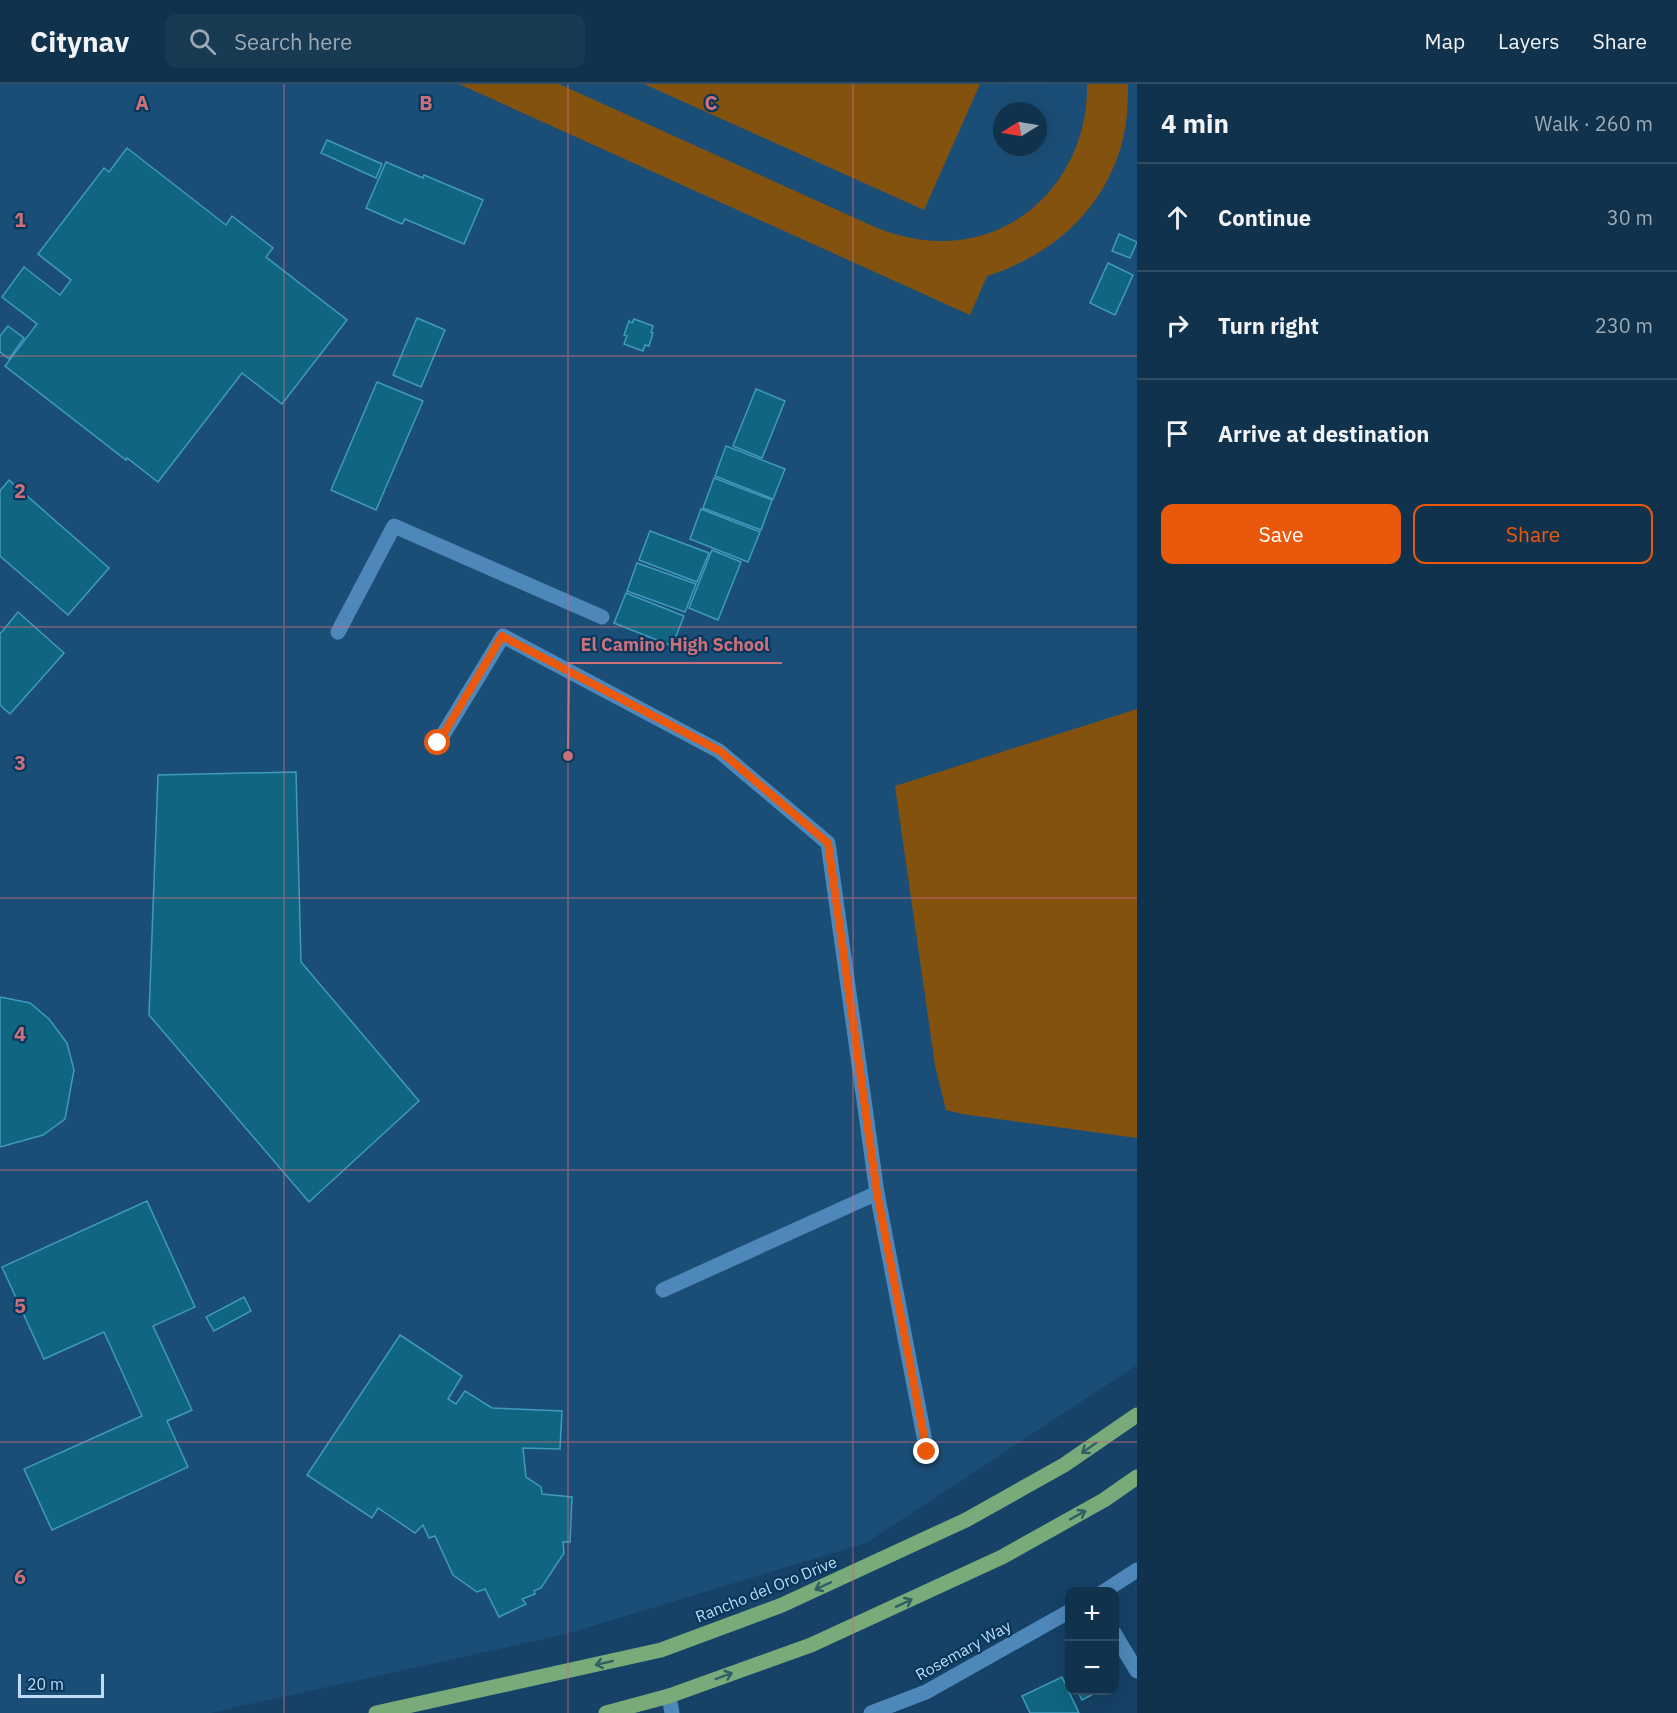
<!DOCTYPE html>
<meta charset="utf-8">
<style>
body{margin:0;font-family:"IBM Plex Sans",sans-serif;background:#193a53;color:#f1f3f6}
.controls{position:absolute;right:18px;bottom:18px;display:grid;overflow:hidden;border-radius:12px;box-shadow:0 6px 24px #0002}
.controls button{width:54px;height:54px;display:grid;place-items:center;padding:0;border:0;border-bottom:2px solid #304d64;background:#10324c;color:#f1f3f6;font:30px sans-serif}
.compass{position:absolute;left:993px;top:18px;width:54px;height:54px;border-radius:50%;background:#10324c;box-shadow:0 6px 24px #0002;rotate:259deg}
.scale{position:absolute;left:18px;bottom:15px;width:86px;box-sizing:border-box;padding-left:6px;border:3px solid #bedbf7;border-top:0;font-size:16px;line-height:21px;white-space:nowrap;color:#bedbf7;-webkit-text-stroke:4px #07375b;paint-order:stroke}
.stop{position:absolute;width:18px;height:18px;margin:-14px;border:4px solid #ea580c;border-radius:50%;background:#fff}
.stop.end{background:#ea580c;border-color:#fff;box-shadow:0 2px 6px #0008}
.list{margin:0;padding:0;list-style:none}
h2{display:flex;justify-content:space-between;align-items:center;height:78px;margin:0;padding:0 24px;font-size:26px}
h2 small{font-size:20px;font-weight:400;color:#9caab5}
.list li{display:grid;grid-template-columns:39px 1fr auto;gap:18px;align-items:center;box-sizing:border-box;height:108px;padding:0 24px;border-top:2px solid #304d64}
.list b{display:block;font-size:22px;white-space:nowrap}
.list em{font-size:20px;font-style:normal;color:#9caab5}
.actions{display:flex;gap:12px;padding:18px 24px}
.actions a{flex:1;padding:14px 0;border:2px solid #ea580c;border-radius:12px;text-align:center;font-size:21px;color:#ea580c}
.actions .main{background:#ea580c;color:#fff}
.icon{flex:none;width:33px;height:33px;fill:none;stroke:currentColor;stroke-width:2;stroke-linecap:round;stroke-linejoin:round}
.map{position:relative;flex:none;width:1137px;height:1629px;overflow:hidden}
header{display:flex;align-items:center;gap:36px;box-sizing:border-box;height:84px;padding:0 30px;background:#10324c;border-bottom:2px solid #304d64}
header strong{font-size:28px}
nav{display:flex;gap:33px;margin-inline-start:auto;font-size:21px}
.search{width:420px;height:54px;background:#193a53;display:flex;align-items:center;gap:15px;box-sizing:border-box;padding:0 21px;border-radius:12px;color:#9caab5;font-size:22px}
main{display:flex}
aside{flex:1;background:#10324c}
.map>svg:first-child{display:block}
.built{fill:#1b4e77;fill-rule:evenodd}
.green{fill:#84520f}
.building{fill:#106581;stroke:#409abd;stroke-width:1.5}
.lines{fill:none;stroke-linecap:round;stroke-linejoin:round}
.minor{stroke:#4e88bb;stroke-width:15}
.major{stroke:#79ab7a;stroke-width:15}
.oneway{stroke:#2f6066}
.route{stroke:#ea580c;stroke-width:8}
.grid{fill:none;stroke:#cc707b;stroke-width:1.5;stroke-opacity:0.55}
.labels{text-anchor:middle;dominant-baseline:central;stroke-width:4.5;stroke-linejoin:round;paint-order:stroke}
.street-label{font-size:16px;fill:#bedbf7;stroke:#07375b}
.grid-label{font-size:20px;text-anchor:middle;font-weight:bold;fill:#cc707b;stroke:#07375b;stroke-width:4.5;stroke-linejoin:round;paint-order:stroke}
.leader{fill:none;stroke:#cc707b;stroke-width:2}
.callout-dot{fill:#cc707b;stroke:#07375b;stroke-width:2}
.callout-label{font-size:18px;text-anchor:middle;font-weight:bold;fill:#cc707b;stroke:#07375b;stroke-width:4.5;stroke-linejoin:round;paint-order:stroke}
</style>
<header>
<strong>Citynav</strong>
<div class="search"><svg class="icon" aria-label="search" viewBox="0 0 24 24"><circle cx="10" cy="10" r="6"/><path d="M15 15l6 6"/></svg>Search here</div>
<nav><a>Map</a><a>Layers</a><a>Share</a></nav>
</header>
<main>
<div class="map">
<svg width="1137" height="1629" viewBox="0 0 1137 1629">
<rect width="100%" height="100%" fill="#154266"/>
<path class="built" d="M0,0H1137V1281L866,1459L566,1550L210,1629H0ZM1002,27H1038V63H1002Z"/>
<g class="green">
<path d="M459,0H559L877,144C899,152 921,158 945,157C1030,155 1089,82 1087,0H1128C1128,20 1127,40 1122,59C1103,127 1052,171 987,192L970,231Z"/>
<path d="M644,0H980L924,126Z"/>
<path d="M1137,625V1054L962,1030L946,1026L935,981L895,702Z"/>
</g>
<g class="building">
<path d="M327,56L382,80L376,94L321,69Z"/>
<path d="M127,64L226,141L232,132L273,164L266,173L347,236L282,320L242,289L158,398L127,374L126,376L5,282L37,240L2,213L24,183L60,211L71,196L38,170L104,84L109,88Z"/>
<path d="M386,78L423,94L424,91L483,116L464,160L405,135L402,140L366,124Z"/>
<path d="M1119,150L1137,158L1130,174L1112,167Z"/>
<path d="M1108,179L1133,191L1115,231L1090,219Z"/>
<path d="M417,234L445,246L421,303L393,291Z"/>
<path d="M634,235L653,242L651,248L653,249L649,262L645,261L643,267L624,260L627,252L624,251L629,237L632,239Z"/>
<path d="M8,242L24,254L9,275L0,268V252Z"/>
<path d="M377,298L423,317L376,426L331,406Z"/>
<path d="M756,305L785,317L762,374L733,362Z"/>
<path d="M726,362L785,385L773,415L715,392Z"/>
<path d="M714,394L772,416L761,446L703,424Z"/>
<path d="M9,396L109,484L68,531L0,472V407Z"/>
<path d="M701,425L760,448L748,478L690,455Z"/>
<path d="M650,447L709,469L697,498L639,476Z"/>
<path d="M712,466L741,478L718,536L689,524Z"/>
<path d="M637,479L696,500L685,528L627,507Z"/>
<path d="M626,509L684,532L672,562L614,539Z"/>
<path d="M18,528L64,569L10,630L0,621V550Z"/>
<path d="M296,688L301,878L419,1017L309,1118L149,931L158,691Z"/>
<path d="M0,913L30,919L49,935L67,959L74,986L65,1035L43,1051L0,1063Z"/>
<path d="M147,1117L195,1223L153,1242L192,1326L167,1337L188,1383L52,1446L24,1385L142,1332L104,1248L44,1275L2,1183Z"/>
<path d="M244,1213L251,1227L214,1247L206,1233Z"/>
<path d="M400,1251L462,1292L448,1315L456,1320L465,1307L492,1324L562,1327L560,1365L523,1364L526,1393L541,1403L542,1410L572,1413L570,1458H563L564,1469L541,1504L534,1507L535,1510L522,1515L526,1520L499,1533L485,1505L477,1508L453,1491L435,1452L429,1454L423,1441L415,1449L378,1424L372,1434L307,1391Z"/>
<path d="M1062,1593L1079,1629H1030L1022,1612Z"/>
<path d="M1077,1606H1101L1082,1616Z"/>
</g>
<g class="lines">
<g class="minor">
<path d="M338,548L394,442L602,533"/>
<path d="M438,659L503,552L719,667L828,759L877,1109"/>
<path d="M663,1206L877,1109L927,1368"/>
<path d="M1103,1508L1137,1486"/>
<path d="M1114,1549L1137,1587"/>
<path d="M669,1612L672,1629"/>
<path d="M871,1629L926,1608L1070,1527"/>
</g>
<g class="major">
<path d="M376,1629L661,1566L782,1521L966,1436L1064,1381L1137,1331"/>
<path d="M606,1629L669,1612L811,1561L1002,1473L1104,1416L1137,1393"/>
</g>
</g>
<defs><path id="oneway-shaft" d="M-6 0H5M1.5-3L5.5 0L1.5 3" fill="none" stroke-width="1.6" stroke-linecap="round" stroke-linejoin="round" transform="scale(1.5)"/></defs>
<g class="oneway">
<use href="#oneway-shaft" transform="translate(1089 1364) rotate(145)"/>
<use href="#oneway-shaft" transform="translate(1078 1431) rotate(-29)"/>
<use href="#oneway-shaft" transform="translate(823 1502) rotate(155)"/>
<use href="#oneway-shaft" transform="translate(904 1519) rotate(-25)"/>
<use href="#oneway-shaft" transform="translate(604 1579) rotate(167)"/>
<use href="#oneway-shaft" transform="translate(724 1592) rotate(-20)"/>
</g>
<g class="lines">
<path class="route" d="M438,659L502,552L720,667L828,759L877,1109L927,1368"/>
</g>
<path class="grid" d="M284,0V1629M568,0V1629M853,0V1629M0,272H1137M0,543H1137M0,814H1137M0,1086H1137M0,1358H1137"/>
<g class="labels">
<g class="street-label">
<text transform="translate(766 1505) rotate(-22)">Rancho del Oro Drive</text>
<text transform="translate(963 1566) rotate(-29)">Rosemary Way</text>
</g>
</g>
<g class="grid-label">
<text x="142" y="26">A</text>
<text x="426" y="26">B</text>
<text x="711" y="26">C</text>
<text x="20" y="143">1</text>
<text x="20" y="414">2</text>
<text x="20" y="686">3</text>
<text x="20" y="957">4</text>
<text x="20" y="1229">5</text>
<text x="20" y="1500">6</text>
</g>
<path class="leader" d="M568 672L569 579H782"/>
<circle class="callout-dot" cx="568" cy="672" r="6"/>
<g class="callout-label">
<text x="675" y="567">El Camino High School</text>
</g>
</svg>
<div class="controls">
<button>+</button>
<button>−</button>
</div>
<svg class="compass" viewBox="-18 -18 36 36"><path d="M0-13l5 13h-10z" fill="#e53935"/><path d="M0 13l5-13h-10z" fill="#9caab5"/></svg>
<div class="scale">20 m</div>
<div class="stop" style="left:438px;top:659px"></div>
<div class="stop end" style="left:927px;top:1368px"></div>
</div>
<aside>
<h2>4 min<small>Walk · 260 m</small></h2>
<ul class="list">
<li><svg class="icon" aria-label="ahead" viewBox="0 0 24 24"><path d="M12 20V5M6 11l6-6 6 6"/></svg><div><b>Continue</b></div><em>30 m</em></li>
<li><svg class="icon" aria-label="right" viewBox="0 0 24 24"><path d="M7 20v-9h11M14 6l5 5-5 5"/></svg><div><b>Turn right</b></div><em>230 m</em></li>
<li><svg class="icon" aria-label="arrive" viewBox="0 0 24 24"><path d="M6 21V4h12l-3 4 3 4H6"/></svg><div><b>Arrive at destination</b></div></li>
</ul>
<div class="actions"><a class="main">Save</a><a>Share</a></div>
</aside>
</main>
